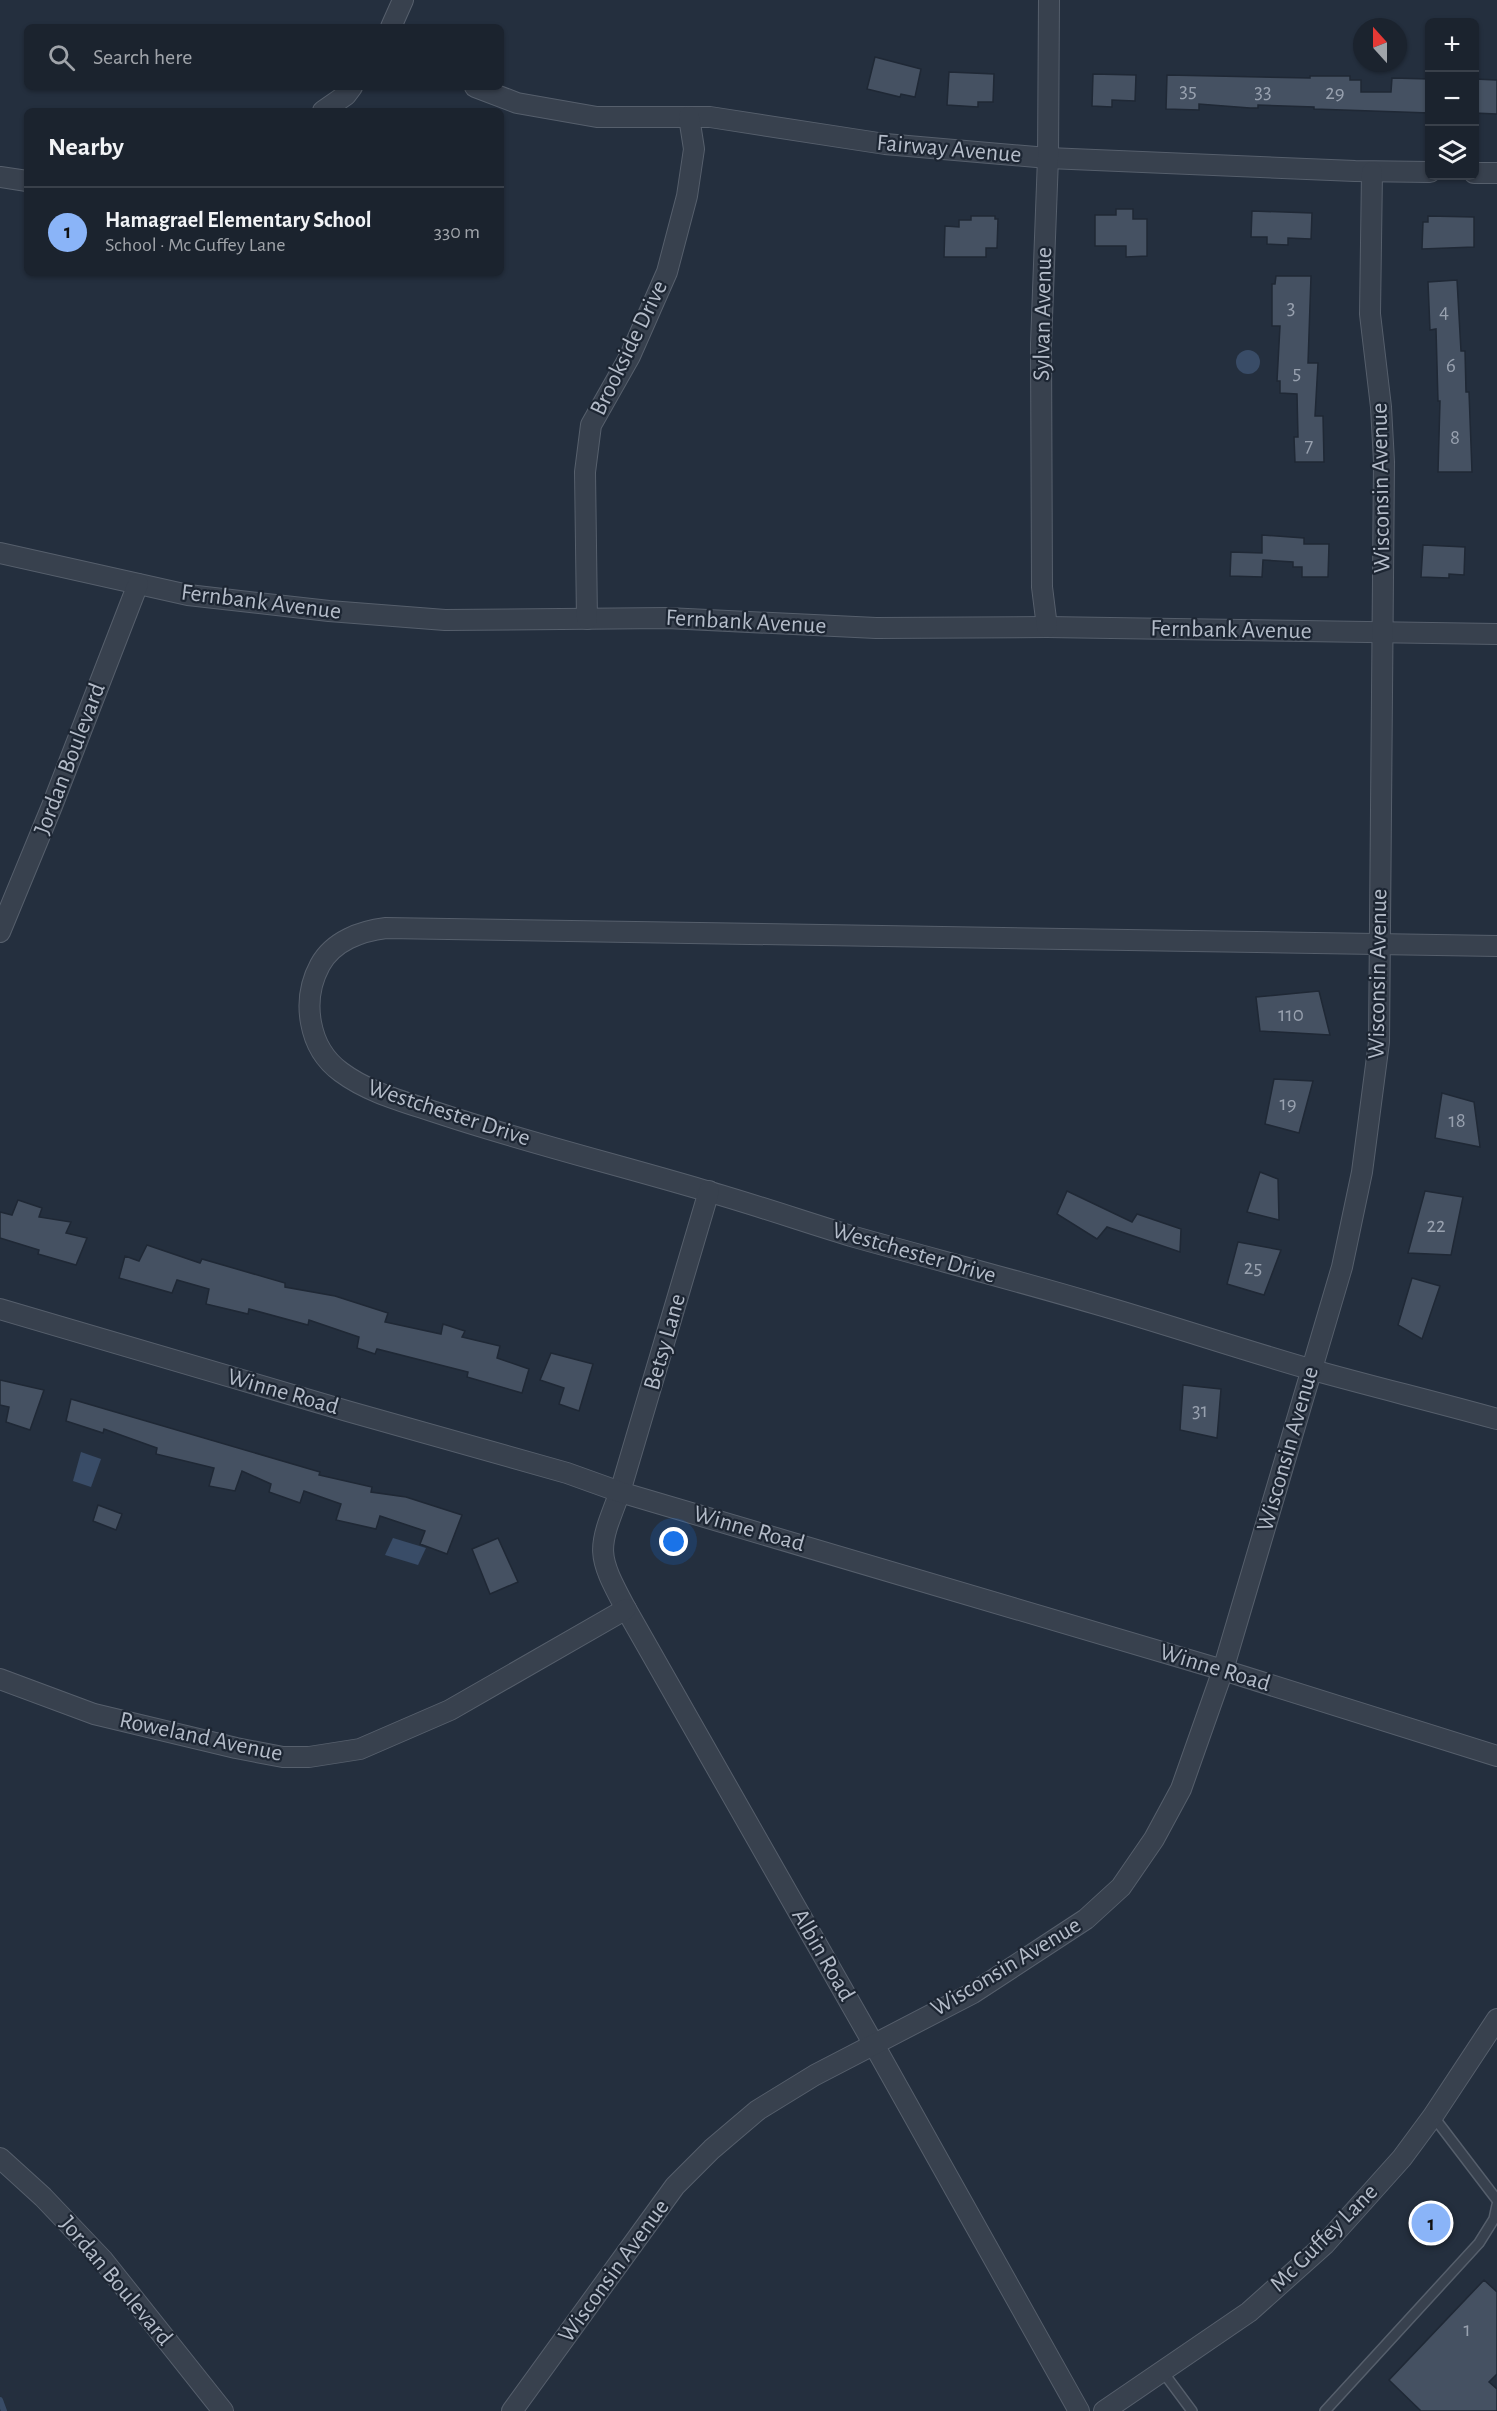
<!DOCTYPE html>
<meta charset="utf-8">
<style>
body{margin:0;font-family:"Alegreya Sans",sans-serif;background:#242b36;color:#f1f3f6}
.controls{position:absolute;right:18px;top:18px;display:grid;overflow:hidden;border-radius:9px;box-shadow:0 2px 4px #0004}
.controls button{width:54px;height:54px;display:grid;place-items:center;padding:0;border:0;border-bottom:2px solid #39404a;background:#1b232e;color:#f1f3f6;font:30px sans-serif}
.compass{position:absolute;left:1353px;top:18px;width:54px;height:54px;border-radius:50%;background:#1b232e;box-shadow:0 2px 4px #0004;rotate:339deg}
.you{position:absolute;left:674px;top:1542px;width:21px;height:21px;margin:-15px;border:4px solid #fff;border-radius:50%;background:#1a73e8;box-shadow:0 0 0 9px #1a73e833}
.badge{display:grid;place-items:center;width:39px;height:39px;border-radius:50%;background:#8ab4f8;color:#111;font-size:20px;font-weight:700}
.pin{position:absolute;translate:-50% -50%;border:3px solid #fff;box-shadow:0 2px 6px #0006}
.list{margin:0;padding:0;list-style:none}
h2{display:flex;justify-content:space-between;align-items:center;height:78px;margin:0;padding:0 24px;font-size:26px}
h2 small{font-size:20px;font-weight:400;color:#a0a4aa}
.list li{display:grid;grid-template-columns:39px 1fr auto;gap:18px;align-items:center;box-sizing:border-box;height:90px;padding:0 24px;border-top:2px solid #39404a}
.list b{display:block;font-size:22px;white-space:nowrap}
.list p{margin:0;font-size:20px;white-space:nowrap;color:#a0a4aa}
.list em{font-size:20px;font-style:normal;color:#a0a4aa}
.icon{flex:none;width:33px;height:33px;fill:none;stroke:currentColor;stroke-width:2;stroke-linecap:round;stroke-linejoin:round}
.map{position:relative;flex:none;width:1497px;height:2411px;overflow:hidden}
.search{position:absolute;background:#1b232e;box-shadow:0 2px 4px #0004;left:24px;top:24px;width:480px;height:66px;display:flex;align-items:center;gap:15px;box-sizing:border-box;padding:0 21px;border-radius:9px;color:#a0a4aa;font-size:22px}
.panel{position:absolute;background:#1b232e;box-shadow:0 2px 4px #0004;left:24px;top:108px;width:480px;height:168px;border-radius:9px}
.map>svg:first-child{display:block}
.water{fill:#394c67}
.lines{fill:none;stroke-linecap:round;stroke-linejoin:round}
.stream{stroke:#394c67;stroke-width:6}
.building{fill:#455162;stroke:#1f2835;stroke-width:1.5}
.service-casing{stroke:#565f6c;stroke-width:12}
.minor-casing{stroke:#565f6c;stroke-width:22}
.service{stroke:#38414e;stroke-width:9}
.minor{stroke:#38414e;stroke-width:20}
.labels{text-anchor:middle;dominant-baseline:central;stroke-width:4.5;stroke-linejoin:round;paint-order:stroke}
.number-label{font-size:21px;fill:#98a1af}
.street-label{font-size:24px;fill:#b4bcc9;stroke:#1d2633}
</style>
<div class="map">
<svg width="1497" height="2411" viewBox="0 0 1497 2411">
<rect width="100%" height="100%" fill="#242f3e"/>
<g class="water">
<circle cx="1248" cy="362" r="12"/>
<path d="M81,1452L101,1459L91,1487L73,1481Z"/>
<path d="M393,1538L426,1548L418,1565L385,1555Z"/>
</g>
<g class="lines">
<path class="stream" d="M0,2400L4,2411"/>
</g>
<g class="building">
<path d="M875,57L921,69L915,97L901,94L900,97L867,89Z"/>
<path d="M949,72L994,74L993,102H978V107L947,105Z"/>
<path d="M1093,74L1136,75L1135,101L1112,100V107L1092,106Z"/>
<path d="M1167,75L1310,78V76H1350V80H1361V92H1391L1392,78L1430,79V113L1314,109V107L1258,105V108H1250L1199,104V110L1166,109Z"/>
<path d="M1474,79L1497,80V114L1474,113Z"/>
<path d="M1116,209H1133V219H1147V256L1126,257V246H1095V215H1116Z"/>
<path d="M1252,211L1312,213L1311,239L1288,238V245L1267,244V237H1251Z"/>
<path d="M971,216H995V219H998L997,248H986V257H944L945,226L959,227V220H971Z"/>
<path d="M1428,216L1474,217V247L1422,249L1423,222H1428Z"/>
<path d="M1276,276H1311L1308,363H1318L1315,416H1323L1324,462H1295L1294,437H1298L1297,394L1280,393V381H1277L1280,326H1272V284H1275Z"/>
<path d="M1457,280L1461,351H1465L1466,392H1469L1472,472H1438L1440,401H1438L1436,329L1430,330L1428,282Z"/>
<path d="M1262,535L1304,538V544H1329L1328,577H1302V567H1293V562L1263,560L1262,577L1230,576L1231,552L1262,553Z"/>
<path d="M1423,545L1465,547L1464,575L1449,574V578L1421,577Z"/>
<path d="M1319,991L1330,1035L1260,1031L1256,997Z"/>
<path d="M1274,1079L1313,1081L1299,1133L1265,1124Z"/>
<path d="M1442,1093L1474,1102L1480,1147L1435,1138Z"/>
<path d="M1260,1172L1278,1179L1279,1220L1247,1212Z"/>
<path d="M1067,1191L1132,1222L1137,1214L1181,1229L1180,1252L1107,1227L1097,1239L1057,1214Z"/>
<path d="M1425,1191L1463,1197L1451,1255L1408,1253Z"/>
<path d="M18,1200L42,1208L39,1217L71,1222L66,1233L87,1238L76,1265L38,1254L39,1250L0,1238V1212L12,1215Z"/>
<path d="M1238,1242L1281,1250L1264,1295L1227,1284Z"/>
<path d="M147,1245L200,1263L202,1259L285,1283V1287L335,1296L388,1313L385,1322L441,1334L443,1324L465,1331L462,1337L500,1346L497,1358L529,1369L522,1393L467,1377L468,1372L377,1349L375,1354L357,1348L359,1337L309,1320L308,1325L249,1309L248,1314L206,1304L209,1289L177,1280L172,1293L119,1278L125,1256L139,1261Z"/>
<path d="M1412,1278L1440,1286L1422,1339L1398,1325Z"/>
<path d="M551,1353L593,1364L579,1411L559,1404L564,1388L540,1380Z"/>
<path d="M0,1380L44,1390L30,1430L6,1422L9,1407L0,1405Z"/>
<path d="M1183,1385L1221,1389L1217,1438L1180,1430Z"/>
<path d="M71,1399L320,1472L319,1475L372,1487L371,1492L406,1497L462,1515L447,1554L420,1544L425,1531L380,1516L376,1529L336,1520L341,1504L304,1491L300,1503L269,1492L271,1484L242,1471L235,1491L209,1486L214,1468L156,1454L157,1448L104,1429L103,1433L66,1421Z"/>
<path d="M98,1505L122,1514L116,1530L93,1521Z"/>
<path d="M498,1538L518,1582L490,1594L472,1549Z"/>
<path d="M1484,2280L1497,2292V2374L1489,2382L1497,2389V2411H1421L1389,2380Z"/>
</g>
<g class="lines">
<defs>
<g id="service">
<path d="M1433,2116L1497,2200"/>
<path d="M1163,2372L1192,2411"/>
<path d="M1325,2411L1479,2243L1494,2219L1497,2205"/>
</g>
<g id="minor">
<path d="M391,27L403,0"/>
<path d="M475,87L517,103L597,117H710L885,144L1048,158L1355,171L1430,172"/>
<path d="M323,111L346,95L352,87"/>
<path d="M1474,173H1497"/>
<path d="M0,177L27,181"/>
<path d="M0,553L188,595L329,611L445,620L667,618L876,628L1047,627L1497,634"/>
<path d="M587,619L585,472L591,425L630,356L667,272L687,196L694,149L689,117"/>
<path d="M1047,627L1042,587L1041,344L1048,158L1049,0"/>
<path d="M0,932L52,806L138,584"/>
<path d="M1497,946L386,928C361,931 333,941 320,965C301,1000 308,1048 341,1072C369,1093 405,1102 438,1113C525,1142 615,1164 703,1190C753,1204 802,1221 851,1236C933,1259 1015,1280 1096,1304C1169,1325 1240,1349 1313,1370C1374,1387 1436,1402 1497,1419"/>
<path d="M709,1191L620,1492C597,1551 596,1553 626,1609L873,2043L1079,2411"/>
<path d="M0,1309L347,1411L567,1473L620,1492L1223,1670L1497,1756"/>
<path d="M0,1679L94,1714L236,1748L283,1757H309L360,1749L450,1710L626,1609"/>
<path d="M0,2158L43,2197L103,2260L223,2411"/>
<path d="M512,2411L675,2186L712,2149L758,2110L815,2075L973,1993L1086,1919L1121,1887L1154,1839L1181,1789L1223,1670L1342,1267L1362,1172L1379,1042L1384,462L1381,407L1370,314L1372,172"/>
<path d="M1104,2411L1249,2312L1325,2244L1402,2158L1433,2116L1497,2019"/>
</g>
</defs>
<use href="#service" class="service-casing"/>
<use href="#minor" class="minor-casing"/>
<use href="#service" class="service"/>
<use href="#minor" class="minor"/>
</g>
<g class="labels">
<g class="number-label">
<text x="1188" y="90">35</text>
<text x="1263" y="91">33</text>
<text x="1335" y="92">29</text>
<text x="1291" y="307">3</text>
<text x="1444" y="311">4</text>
<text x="1451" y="365">6</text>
<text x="1297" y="372">5</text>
<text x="1455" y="437">8</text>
<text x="1309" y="445">7</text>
<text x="1291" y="1014">110</text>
<text x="1288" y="1103">19</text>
<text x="1457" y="1120">18</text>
<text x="1436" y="1225">22</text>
<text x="1253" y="1267">25</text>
<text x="1200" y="1410">31</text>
<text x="1467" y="2329">1</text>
</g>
<g class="street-label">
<text transform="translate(949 149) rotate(5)">Fairway Avenue</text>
<text transform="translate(1043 314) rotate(-89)">Sylvan Avenue</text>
<text transform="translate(629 348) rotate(-64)">Brookside Drive</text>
<text transform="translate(1381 488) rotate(-91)">Wisconsin Avenue</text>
<text transform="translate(261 602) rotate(7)">Fernbank Avenue</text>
<text transform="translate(746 622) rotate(3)">Fernbank Avenue</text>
<text transform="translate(1231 630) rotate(1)">Fernbank Avenue</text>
<text transform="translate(70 759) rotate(-69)">Jordan Boulevard</text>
<text transform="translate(1378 974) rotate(-89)">Wisconsin Avenue</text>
<text transform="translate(449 1113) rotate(18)">Westchester Drive</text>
<text transform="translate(914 1253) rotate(16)">Westchester Drive</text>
<text transform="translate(665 1342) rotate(-74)">Betsy Lane</text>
<text transform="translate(283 1392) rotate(16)">Winne Road</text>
<text transform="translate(1288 1449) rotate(-74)">Wisconsin Avenue</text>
<text transform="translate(749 1529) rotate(16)">Winne Road</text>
<text transform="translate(1215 1668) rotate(17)">Winne Road</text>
<text transform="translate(201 1737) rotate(12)">Roweland Avenue</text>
<text transform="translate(823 1955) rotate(60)">Albin Road</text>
<text transform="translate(1006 1967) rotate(-31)">Wisconsin Avenue</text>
<text transform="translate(1324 2238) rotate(-45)">Mc Guffey Lane</text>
<text transform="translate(614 2271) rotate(-54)">Wisconsin Avenue</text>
<text transform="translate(116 2281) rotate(50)">Jordan Boulevard</text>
</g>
</g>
</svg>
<div class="controls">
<button>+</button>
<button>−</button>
<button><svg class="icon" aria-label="layers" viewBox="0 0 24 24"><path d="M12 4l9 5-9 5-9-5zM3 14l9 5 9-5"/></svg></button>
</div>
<svg class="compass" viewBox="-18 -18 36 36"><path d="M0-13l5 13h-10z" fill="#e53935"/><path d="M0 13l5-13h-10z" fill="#a0a4aa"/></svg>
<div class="you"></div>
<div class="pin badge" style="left:1431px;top:2223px">1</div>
<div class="search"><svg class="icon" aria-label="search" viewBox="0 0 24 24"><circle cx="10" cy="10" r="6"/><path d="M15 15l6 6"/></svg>Search here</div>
<section class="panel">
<h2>Nearby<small></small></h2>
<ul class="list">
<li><span class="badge">1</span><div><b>Hamagrael Elementary School</b><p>School · Mc Guffey Lane</p></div><em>330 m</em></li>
</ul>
</section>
</div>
